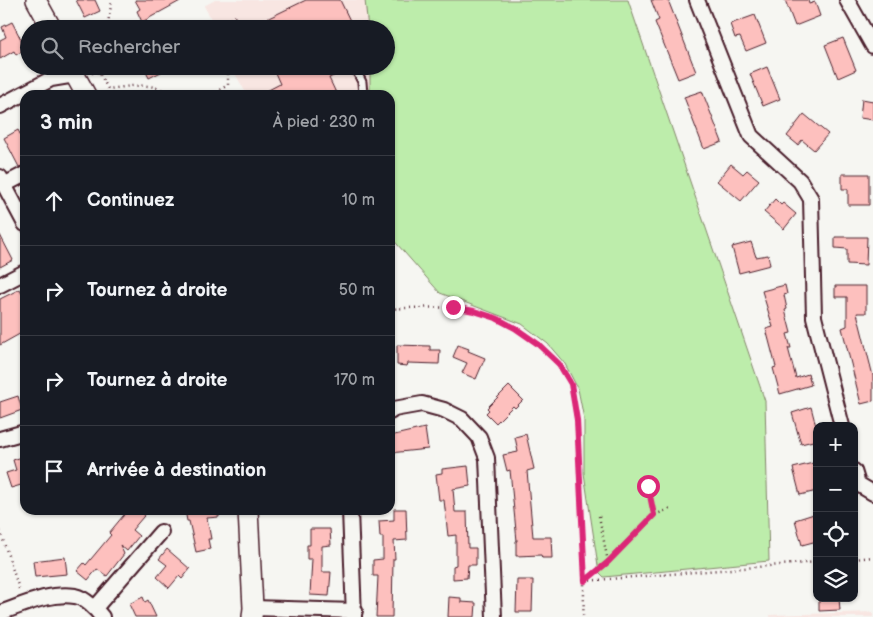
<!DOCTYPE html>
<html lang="fr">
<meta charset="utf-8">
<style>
body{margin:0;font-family:"Balsamiq Sans",sans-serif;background:#242831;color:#f1f3f6}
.controls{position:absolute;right:15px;bottom:15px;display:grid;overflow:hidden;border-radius:10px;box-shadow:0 1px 4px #0004}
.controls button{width:45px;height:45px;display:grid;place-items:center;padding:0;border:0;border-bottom:1px solid #363941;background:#171b24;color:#f1f3f6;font:25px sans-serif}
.stop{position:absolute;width:15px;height:15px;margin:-11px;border:4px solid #db2777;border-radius:50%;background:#fff}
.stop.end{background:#db2777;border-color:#fff;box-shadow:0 1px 5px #0008}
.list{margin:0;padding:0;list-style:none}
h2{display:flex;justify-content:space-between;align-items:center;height:65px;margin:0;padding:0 20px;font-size:21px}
h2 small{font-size:16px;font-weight:400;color:#9ea1a6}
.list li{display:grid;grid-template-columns:32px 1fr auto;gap:15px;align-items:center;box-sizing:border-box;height:90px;padding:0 20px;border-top:1px solid #363941}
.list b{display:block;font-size:19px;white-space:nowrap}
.list em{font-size:16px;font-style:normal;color:#9ea1a6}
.icon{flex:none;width:28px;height:28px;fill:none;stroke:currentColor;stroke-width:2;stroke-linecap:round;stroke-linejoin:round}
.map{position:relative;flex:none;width:873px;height:617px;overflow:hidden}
.search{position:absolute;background:#171b24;box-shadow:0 1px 4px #0004;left:20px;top:20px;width:375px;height:55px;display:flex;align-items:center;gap:12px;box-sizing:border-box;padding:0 18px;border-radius:28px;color:#9ea1a6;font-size:19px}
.panel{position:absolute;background:#171b24;box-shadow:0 1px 4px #0004;left:20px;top:90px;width:375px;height:425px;border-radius:15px}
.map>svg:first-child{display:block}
.built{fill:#f8e6e2}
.green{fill:#bdedab;stroke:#84866b}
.building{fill:#fdc0be;stroke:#4a1f2b}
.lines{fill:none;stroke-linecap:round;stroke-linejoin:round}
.lane-casing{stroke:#4a1f2b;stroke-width:11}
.street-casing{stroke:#4a1f2b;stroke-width:18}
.secondary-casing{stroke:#4a1f2b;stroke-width:22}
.path{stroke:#4a1f2b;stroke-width:2.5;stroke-dasharray:1 4;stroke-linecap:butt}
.lane{stroke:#f6f6f2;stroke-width:7}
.street{stroke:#f6f6f2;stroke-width:14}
.secondary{stroke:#f6f6f2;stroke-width:19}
.route{stroke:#db2777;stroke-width:6}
</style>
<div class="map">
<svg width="873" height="617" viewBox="0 0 873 617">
<rect width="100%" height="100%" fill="#f6f6f2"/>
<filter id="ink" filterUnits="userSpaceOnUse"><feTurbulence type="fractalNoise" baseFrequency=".02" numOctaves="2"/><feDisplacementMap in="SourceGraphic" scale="10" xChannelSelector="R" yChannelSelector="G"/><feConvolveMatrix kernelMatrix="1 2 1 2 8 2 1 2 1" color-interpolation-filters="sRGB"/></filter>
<g filter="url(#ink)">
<g class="built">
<path d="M215,0H365L368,29H217L204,6Z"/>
<path d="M234,66H370V95H247L232,68Z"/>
<path d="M873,612V617H770V615Z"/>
</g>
<path class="green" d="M365,0H628L765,401L769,561L604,577L599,572L584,473V419L578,389L565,364L548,344L522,324L440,293L390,236V95H370V66H386V29H368Z"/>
<g class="building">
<path d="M76,0H95L100,11L85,18Z"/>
<path d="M135,0H182L142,22L137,11L140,9Z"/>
<path d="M306,0H340L354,29H246Z"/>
<path d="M651,0H668L696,72L678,79L655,22L659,20Z"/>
<path d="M785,0H808L809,4L815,2L820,16L795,26Z"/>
<path d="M755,15L766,43L746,51L740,37L735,38L730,24Z"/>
<path d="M12,22L26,49L16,55L14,51L0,59V40L6,37L2,27Z"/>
<path d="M843,38L856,70L838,78L825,45Z"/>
<path d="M143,66H173L149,78Z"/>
<path d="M272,66H349V69L329,78L337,95H259L280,84Z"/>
<path d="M767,67L780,99L763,106L750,74Z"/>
<path d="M702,91L722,142L704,149L684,97Z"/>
<path d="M862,99L873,101V120L860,118Z"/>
<path d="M804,114L828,134L814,150L802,140L798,145L787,136Z"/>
<path d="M18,130L25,143V165L19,167L4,138Z"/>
<path d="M731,164L743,174L747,170L759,180L741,201L717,181Z"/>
<path d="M842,174H869V205H848V189H842Z"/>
<path d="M775,199L781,205L783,203L796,214L784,229L764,212Z"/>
<path d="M0,235L13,260L0,267Z"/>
<path d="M835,237H867L866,265L847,264V249L835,248Z"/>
<path d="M751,242L756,257L768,255L770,265L739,273L732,247Z"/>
<path d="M785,285L787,294L784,295L787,309L785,310L791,333L787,334L791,348H788L796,378L808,374L811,385L780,394L773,368L776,367L766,329L773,327L762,291Z"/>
<path d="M835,286H866V313H857L873,376V401L861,404L842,328L847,326V297H835Z"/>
<path d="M20,289L22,293L25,291V331L0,345V299Z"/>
<path d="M397,345L430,346V350H440L439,364L408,363L407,366L397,365Z"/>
<path d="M458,345L469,349L468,351L485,358L476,379L462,373L467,363L453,357Z"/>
<path d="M509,386L523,400L515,408L513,406L496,423L486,413L489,410L487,408Z"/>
<path d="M18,396L22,410L0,418V402Z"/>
<path d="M811,407L817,430V440L801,444L792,413Z"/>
<path d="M425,428L428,449L390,453V436Z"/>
<path d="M526,434L534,469L527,471L533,537H551L552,558H542L541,555L516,556V541H517L510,470L507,471L503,455L518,452L515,437Z"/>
<path d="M25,456V490H23L21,485L11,488L6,473L16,470L13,460Z"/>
<path d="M817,462V491L800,495L793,468Z"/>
<path d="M468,466L470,486L453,489L455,512H467L468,548H476V565H468L467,578L453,579V566L456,565V535L448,536L444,500H439L436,474L442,473V469Z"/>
<path d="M394,509H406L407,540L394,541L395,559H393L392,617H376L378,576H373V560L383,559V537H380L379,521L394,520Z"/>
<path d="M128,510H149L132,530L139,536L127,551L120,545L124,554L107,576L97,569L88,580L77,571L84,563L86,565L111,535L109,533Z"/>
<path d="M185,510H219V517L207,518L211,539H208L210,549L196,552L189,521H187Z"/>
<path d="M817,513V541L802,545L795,520Z"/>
<path d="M310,529H330L331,545L322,546V572H331L329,596L310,595L312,559H307V545H310Z"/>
<path d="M167,549L190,569L182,579L179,576L169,588L157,577L167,565L159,559Z"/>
<path d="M65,557L67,574L35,577L33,561Z"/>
<path d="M517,580H533L532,612H516Z"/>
<path d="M143,597L145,602L148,600L156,617H135L129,604Z"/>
<path d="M449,597L461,598V602L476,603L475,617H448Z"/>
<path d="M819,598H839L840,610L819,611Z"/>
</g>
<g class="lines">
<defs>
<path id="lane" d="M354,66L362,82L363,95"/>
<g id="street">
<path d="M697,0L751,136L800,181L811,199L814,317L842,426"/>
<path d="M847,0L873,46"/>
<path d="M0,106L51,79L75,75"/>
<path d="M0,177L25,224"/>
<path d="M4,185L25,174"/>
<path d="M0,285L25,272"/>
<path d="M390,412L394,409L422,404L444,410L462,419L479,437L487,458L494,617"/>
<path d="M0,439L25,432"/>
<path d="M854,471L858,484L873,493"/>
<path d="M350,510L354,617"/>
<path d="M95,608L161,532"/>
<path d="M253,608L355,611"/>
<path d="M0,613C23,605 49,592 75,596C85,598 96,609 102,617"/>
</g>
<g id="secondary">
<path d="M36,0L52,29"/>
<path d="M70,66L86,95"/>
<path d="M248,510L253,608L252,617"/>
</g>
</defs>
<use href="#lane" class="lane-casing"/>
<use href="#street" class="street-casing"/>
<use href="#secondary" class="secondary-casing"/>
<g class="path">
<path d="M107,29L112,0"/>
<path d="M223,29L222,23L238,15"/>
<path d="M99,72L100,66"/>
<path d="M92,73L99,72L108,89C128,87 153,80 170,95"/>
<path d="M211,95L228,85V66"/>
<path d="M390,309C453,305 496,305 545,351C555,360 565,370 571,383C573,389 573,396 574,402C578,428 578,454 580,481C582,526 586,571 583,617"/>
<path d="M648,486L654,515"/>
<path d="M599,516L608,562"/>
<path d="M0,531L20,592"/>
<path d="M854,559L873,557"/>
<path d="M586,580L608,562L654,515L670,509"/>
<path d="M585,581L817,562"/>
</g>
<use href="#lane" class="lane"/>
<use href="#street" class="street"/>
<use href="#secondary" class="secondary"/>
</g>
</g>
<g class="lines" filter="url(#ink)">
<path class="route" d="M453,307L474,311L496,318L515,328L538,344L559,364L571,384L577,420L585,581L608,562L654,515L648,486"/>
</g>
</svg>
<div class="controls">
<button>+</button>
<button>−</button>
<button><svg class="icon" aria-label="locate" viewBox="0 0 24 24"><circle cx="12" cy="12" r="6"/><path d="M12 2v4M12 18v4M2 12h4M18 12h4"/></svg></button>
<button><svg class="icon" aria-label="layers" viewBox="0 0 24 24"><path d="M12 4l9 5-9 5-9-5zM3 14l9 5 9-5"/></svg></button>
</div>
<div class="stop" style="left:648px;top:486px"></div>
<div class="stop end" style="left:453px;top:307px"></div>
<div class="search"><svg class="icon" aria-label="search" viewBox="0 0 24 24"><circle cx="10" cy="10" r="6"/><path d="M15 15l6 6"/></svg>Rechercher</div>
<section class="panel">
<h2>3 min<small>À pied · 230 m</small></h2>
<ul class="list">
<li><svg class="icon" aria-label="ahead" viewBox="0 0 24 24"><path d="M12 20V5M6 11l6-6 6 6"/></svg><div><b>Continuez</b></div><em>10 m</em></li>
<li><svg class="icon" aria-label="right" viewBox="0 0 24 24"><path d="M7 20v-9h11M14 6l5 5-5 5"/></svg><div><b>Tournez à droite</b></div><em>50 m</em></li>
<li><svg class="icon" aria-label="right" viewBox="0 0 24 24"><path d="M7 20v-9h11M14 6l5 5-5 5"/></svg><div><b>Tournez à droite</b></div><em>170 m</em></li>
<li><svg class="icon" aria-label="arrive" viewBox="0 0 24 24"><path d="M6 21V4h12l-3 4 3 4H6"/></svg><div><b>Arrivée à destination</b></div></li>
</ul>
</section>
</div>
